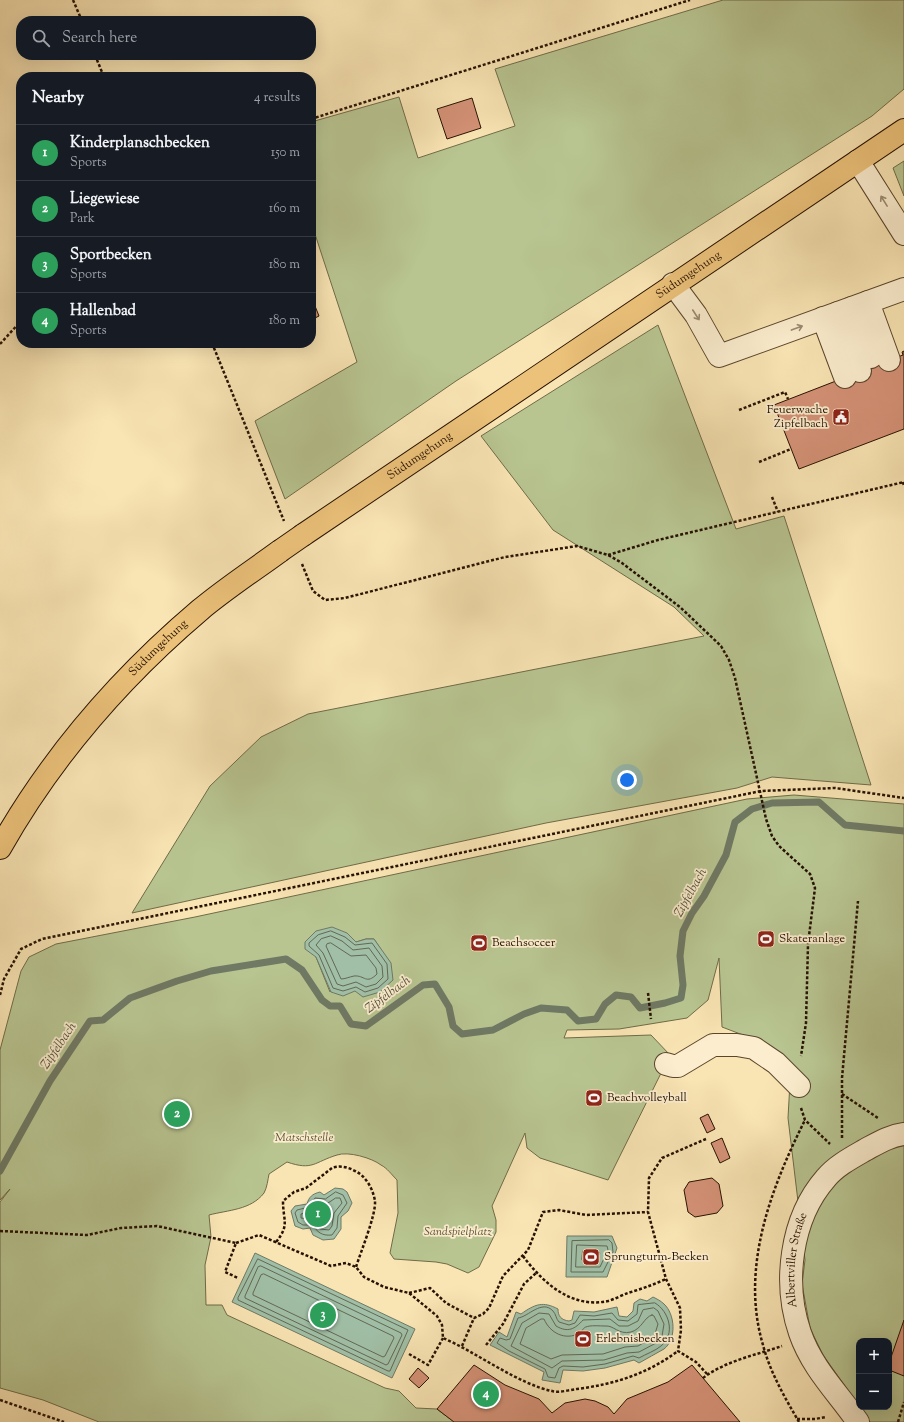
<!DOCTYPE html>
<meta charset="utf-8">
<style>
body{margin:0;font-family:"Sorts Mill Goudy",serif;background:#242831;color:#f1f3f6}
.controls{position:absolute;right:12px;bottom:12px;display:grid;overflow:hidden;border-radius:8px;box-shadow:0 4px 16px #0002}
.controls button{width:36px;height:36px;display:grid;place-items:center;padding:0;border:0;border-bottom:1px solid #363941;background:#171b24;color:#f1f3f6;font:20px sans-serif}
.you{position:absolute;left:627px;top:780px;width:14px;height:14px;margin:-10px;border:3px solid #fff;border-radius:50%;background:#1a73e8;box-shadow:0 0 0 6px #1a73e833}
.badge{display:grid;place-items:center;width:26px;height:26px;border-radius:50%;background:#ea580c;color:#fff;font-size:13px;font-weight:700}
.pin{position:absolute;translate:-50% -50%;border:2px solid #fff;box-shadow:0 1px 4px #0006}
.list{margin:0;padding:0;list-style:none}
h2{display:flex;justify-content:space-between;align-items:center;height:52px;margin:0;padding:0 16px;font-size:17px}
h2 small{font-size:13px;font-weight:400;color:#9ea1a6}
.list li{display:grid;grid-template-columns:26px 1fr auto;gap:12px;align-items:center;box-sizing:border-box;height:56px;padding:0 16px;border-top:1px solid #363941}
.list b{display:block;font-size:15px;white-space:nowrap}
.list p{margin:0;font-size:13px;white-space:nowrap;color:#9ea1a6}
.list em{font-size:13px;font-style:normal;color:#9ea1a6}
.icon{flex:none;width:22px;height:22px;fill:none;stroke:currentColor;stroke-width:2;stroke-linecap:round;stroke-linejoin:round}
.map{position:relative;flex:none;width:904px;height:1422px;overflow:hidden}
.search{position:absolute;background:#171b24;box-shadow:0 4px 16px #0002;left:16px;top:16px;width:300px;height:44px;display:flex;align-items:center;gap:10px;box-sizing:border-box;padding:0 14px;border-radius:16px;color:#9ea1a6;font-size:15px}
.panel{position:absolute;background:#171b24;box-shadow:0 4px 16px #0002;left:16px;top:72px;width:300px;height:276px;border-radius:16px}
.map>svg:first-child{display:block}
.green{fill:#b8c591;stroke:#6f6b48;fill-rule:evenodd}
.water{fill:#a0bfa6;stroke:#6f7964}
.lines{fill:none;stroke-linecap:round;stroke-linejoin:round}
.shore{stroke:#636853;stroke-width:1}
.stream{stroke:#6f7964;stroke-width:7}
.building{fill:#d49176;stroke:#261100}
.minor-casing{stroke:#5b462d;stroke-width:24}
.major-casing{stroke:#261100;stroke-width:24}
.path{stroke:#261100;stroke-width:2.5;stroke-dasharray:3 2;stroke-linecap:butt}
.minor{stroke:#fbedce;stroke-width:22}
.major{stroke:#ecc27a;stroke-width:22}
.major-bridge-casing{stroke:#261100;stroke-width:24;stroke-linecap:butt}
.major-bridge{stroke:#ecc27a;stroke-width:22}
.oneway{stroke:#9b8a71}
.labels{text-anchor:middle;dominant-baseline:central;stroke-width:3.5;stroke-linejoin:round;paint-order:stroke}
.street-label{font-size:12px;fill:#261100;stroke:#fbedce}
.poi-label{font-size:12px;fill:#261100;stroke:#fbedce;text-anchor:start}
.park-label{font-size:12px;font-style:italic;fill:#595033;stroke:#fbedce}
.water-label{font-size:13px;font-style:italic;fill:#514e3a;stroke:#fbedce}
</style>
<div class="map">
<svg width="904" height="1422" viewBox="0 0 904 1422">
<rect width="100%" height="100%" fill="#f9e4b3"/>
<filter id="stains"><feTurbulence type="fractalNoise" baseFrequency=".005" numOctaves="4"/><feColorMatrix values="0 0 0 0 .2 0 0 0 0 .09 0 0 0 0 .02 0 0 0 .5 -.17"/></filter>
<radialGradient id="worn" r=".72"><stop offset=".6" stop-color="#630" stop-opacity="0"/><stop offset="1" stop-color="#630" stop-opacity=".3"/></radialGradient>
<g class="green">
<path d="M723,0H904V89L872,116L456,381L285,499L255,421L357,362L311,222V122L399,97L418,158L515,126L495,69Z"/>
<path d="M904,161V196L893,168Z"/>
<path d="M658,325L736,529L784,516L871,785L772,777L737,788L546,823L132,913L210,786L261,737L308,714L704,636L674,607L553,530L481,436Z"/>
<path d="M794,795L904,804V1422H870L860,1407H889V1341H859V1406L823,1355L810,1328L802,1284L805,1260L788,1118L791,1064L764,1043L722,1027L719,958L708,1000L687,1018L619,1029L567,1030L564,1038L651,1035L670,1055L608,1180L540,1158L527,1148L525,1133L492,1206L496,1220V1232L479,1267L468,1273L447,1264L436,1262L394,1259L390,1253L398,1213L397,1180C392,1175 387,1168 381,1165C372,1158 348,1151 337,1155C314,1162 313,1171 287,1162L269,1174C268,1179 267,1188 264,1193C251,1210 228,1210 209,1215L211,1237L205,1265L206,1305H222L227,1315L385,1388L399,1391L416,1408L437,1409L454,1422H99L43,1400L0,1388V1202L10,1189L0,1200V1050L21,971L29,957L56,944L195,917L747,799ZM347,933L356,942L366,939H374L380,948L330,992L316,957Z"/>
</g>
<g class="water">
<path d="M332,927L347,933L356,942L366,939H374L391,963L393,980L380,992L363,997L355,991L343,996L331,992L316,957L305,949V942L316,931Z"/>
<path d="M335,1188L343,1189L347,1192L352,1203L348,1211L341,1217V1229L334,1239L323,1240L313,1235L310,1228L303,1229L295,1226L291,1211L295,1206L307,1204C309,1197 312,1194 320,1192L324,1195Z"/>
<path d="M567,1236H612L617,1248L607,1277H566Z"/>
<path d="M255,1253L415,1329L392,1378L232,1302Z"/>
<path d="M653,1297C657,1299 661,1301 664,1304C675,1314 677,1339 664,1349C656,1354 647,1358 639,1363L634,1360L605,1368L583,1371L563,1370L560,1383L542,1380L544,1372L490,1345L499,1332L507,1337L516,1312L521,1314C535,1304 543,1301 558,1309C558,1316 561,1320 569,1321L572,1320L574,1311L594,1312L617,1307L619,1316L627,1317L633,1311L634,1303L640,1299L647,1301Z"/>
</g>
<g class="lines">
<g class="shore">
<path d="M331,931L345,937L355,945L372,943L387,964L388,979L378,988L365,992L356,987L343,991L333,988L319,955L309,946V943L318,935Z"/>
<path d="M331,936L342,941L353,950L369,948L382,966L383,977L376,984L366,987L356,982L343,986L337,984L323,953L316,945L321,939Z"/>
<path d="M331,943L351,956L366,955L376,968L377,974C366,985 365,975 354,976C349,977 345,979 341,979L326,946L327,944Z"/>
<path d="M336,1192L343,1195L347,1203L338,1216L337,1228L332,1235C321,1236 318,1232 312,1225H303L298,1222L295,1213L297,1210L309,1207L315,1198L325,1199Z"/>
<path d="M336,1198H340L342,1203L334,1213L332,1226L329,1230L320,1229L313,1220L301,1218V1214L312,1211L317,1203L326,1204Z"/>
<path d="M609,1240L612,1243L613,1252L603,1272H571L572,1241Z"/>
<path d="M577,1245L607,1246L608,1250L600,1267H576Z"/>
<path d="M583,1251H598L600,1253L595,1261L584,1262L582,1260Z"/>
<path d="M258,1259L408,1330L390,1371H388L238,1300V1298Z"/>
<path d="M261,1266L401,1333L402,1335L388,1364L386,1365L245,1298V1296L258,1267Z"/>
<path d="M264,1274L393,1336L394,1338L385,1356L383,1357L253,1295V1293L261,1275Z"/>
<path d="M655,1303C669,1311 676,1334 661,1346C655,1351 646,1354 639,1358L633,1356L605,1364L583,1367L563,1366L559,1368L555,1378L548,1377L545,1369L509,1351L497,1343L500,1338L506,1340L510,1339L518,1318C528,1317 542,1299 553,1311C556,1314 556,1319 559,1322L569,1325L575,1323L580,1315L594,1316L612,1313L618,1320L628,1321L637,1314L638,1305Z"/>
<path d="M654,1308L658,1311L664,1324L662,1336L658,1342L639,1352L627,1353L604,1360L562,1361L552,1368L511,1346L522,1323L539,1313L549,1314L556,1326C568,1333 575,1329 583,1320L610,1319L619,1326H628L638,1321L643,1310Z"/>
<path d="M652,1315L654,1316L658,1324L654,1337L638,1346L625,1347L603,1354L562,1355L551,1359L520,1344L526,1328L541,1319H544C550,1333 565,1341 580,1333C582,1331 584,1327 586,1327C590,1325 600,1326 605,1326C614,1325 618,1335 631,1332C642,1329 644,1317 652,1315Z"/>
</g>
<path class="stream" d="M0,1171L50,1081L90,1021L103,1020L130,998L177,981L211,971L286,959L302,970L322,1000L330,1006H340L351,1024L366,1026L423,985L435,984L449,1007L453,1026L462,1034L493,1030L524,1014L541,1008L567,1010L578,1021L596,1019L605,1004L616,995L631,997L640,1008L665,1003L681,998L683,985L680,956L683,931L692,913L704,896L726,855L735,822L752,809L772,803L819,802L845,825L904,831"/>
</g>
<g class="building">
<path d="M472,98L481,128L447,139L437,109Z"/>
<path d="M311,296L319,316L311,320Z"/>
<path d="M904,351V429L799,469L774,405L903,355L902,352Z"/>
<path d="M708,1114L715,1129L707,1133L700,1118Z"/>
<path d="M722,1138L730,1158L720,1163L711,1143Z"/>
<path d="M712,1178L719,1184L723,1206L717,1213L695,1217L688,1212L684,1190L689,1182Z"/>
<path d="M904,1320V1376L889,1370V1363Z"/>
<path d="M474,1365L505,1385L539,1399L552,1413L565,1403L585,1399L595,1401L608,1407L614,1414L627,1399L668,1382L692,1365L740,1422H454L437,1409Z"/>
<path d="M418,1368L429,1378L419,1388L409,1379Z"/>
</g>
<g class="lines">
<defs>
<g id="minor">
<path d="M858,161L904,234"/>
<path d="M673,284L696,315L719,356L904,289"/>
<path d="M868,302L889,360"/>
<path d="M852,308L871,357"/>
<path d="M838,313L860,371"/>
<path d="M823,318L845,377"/>
<path d="M666,1064L673,1066H678L713,1045H737L754,1048L776,1063L799,1086"/>
<path id="s1" d="M858,1422C838,1393 812,1368 800,1333C783,1284 790,1219 826,1178C836,1166 851,1158 865,1150C878,1143 889,1136 904,1134"/>
</g>
<g id="major">
<path id="s2" d="M303,535L904,130"/>
<path id="s3" d="M0,848C51,758 121,677 200,610C225,589 254,570 280,551"/>
</g>
</defs>
<use href="#minor" class="minor-casing"/>
<use href="#major" class="major-casing"/>
<g class="path">
<path d="M73,0L82,21"/>
<path d="M95,55L104,77"/>
<path d="M311,119L690,0"/>
<path d="M212,343L284,521"/>
<path d="M0,344L21,321"/>
<path d="M739,410L785,392L788,399"/>
<path d="M759,462L791,449"/>
<path d="M903,482L904,486"/>
<path d="M772,497L778,512"/>
<path d="M608,555L658,540L904,482"/>
<path d="M302,564L313,591L325,600L345,598L505,557L577,546L608,555L622,563L680,607L721,646L729,660L735,678L766,819L772,836L779,846L810,874L815,888L808,944L806,1023L801,1056"/>
<path d="M648,993L651,1019"/>
<path d="M0,995L4,979L21,949L42,939L761,791L835,788L904,798"/>
<path d="M842,1094L878,1118"/>
<path d="M801,1108L805,1120L830,1144"/>
<path d="M842,1138V1078L858,901"/>
<path d="M706,1139L662,1158L649,1178L648,1212L666,1279L680,1308L681,1330L678,1351L696,1362L708,1375"/>
<path d="M0,1231L87,1235L121,1228L157,1226L236,1243L225,1272L238,1278"/>
<path d="M276,1242C290,1225 283,1221 283,1201L294,1192L306,1188L332,1168C339,1165 348,1167 355,1171C366,1176 373,1189 375,1201C376,1215 361,1251 356,1267"/>
<path d="M236,1243L259,1235L331,1266L346,1263L356,1267L364,1277L384,1287L409,1293L437,1316L442,1325L443,1338C476,1352 518,1384 552,1391C559,1393 569,1390 577,1389C615,1384 647,1374 678,1351"/>
<path d="M523,1256C543,1283 572,1309 608,1301C615,1299 622,1295 628,1293C641,1289 653,1285 666,1279"/>
<path d="M409,1293L430,1288L446,1303L474,1318L483,1314L489,1308L503,1276L528,1250L543,1212L559,1210L586,1215L648,1212"/>
<path d="M486,1345L503,1324L524,1284L536,1273"/>
<path d="M462,1346L474,1318"/>
<path d="M409,1354L428,1365L443,1338"/>
<path d="M703,1378C725,1361 756,1355 782,1346"/>
<path d="M0,1400L64,1422"/>
<path d="M797,1419H815L826,1417"/>
<path d="M799,1422C785,1398 770,1372 763,1345C740,1268 771,1188 805,1120"/>
<path d="M898,1422L904,1402"/>
</g>
<use href="#minor" class="minor"/>
<use href="#major" class="major"/>
<defs>
<path id="major-bridge" d="M280,551L303,535"/>
</defs>
<use href="#major-bridge" class="major-bridge-casing"/>
<use href="#major-bridge" class="major-bridge"/>
</g>
<defs><path id="oneway-shaft" d="M-6 0H5M1.5-3L5.5 0L1.5 3" fill="none" stroke-width="1.6" stroke-linecap="round" stroke-linejoin="round"/></defs>
<g class="oneway">
<use href="#oneway-shaft" transform="translate(884 201) rotate(-122)"/>
<use href="#oneway-shaft" transform="translate(696 315) rotate(57)"/>
<use href="#oneway-shaft" transform="translate(797 328) rotate(-20)"/>
</g>
<defs>
<symbol id="civic-square" viewBox="-11 -11 22 22"><rect x="-9" y="-9" width="18" height="18" rx="4" fill="#8f2418" stroke="#fbedce"/><path d="M-.6-6.5H3V-4.5H.6V-3L4-1V1h2V6H-6V1h2V-1L-.6-3ZM-1.2 2.5V6h2.4V2.5Z" fill="#fff"/></symbol>
<symbol id="stadium-square" viewBox="-11 -11 22 22"><rect x="-9" y="-9" width="18" height="18" rx="4" fill="#8f2418" stroke="#fbedce"/><path d="M0-5a6.5 5 0 1 0 0 10a6.5 5 0 1 0 0-10ZM-3.5-1.8h7v3.6h-7Z" fill="#fff"/></symbol>
</defs>
<g fill-rule="evenodd">
<use href="#civic-square" x="831" y="407" width="20" height="20"/>
<use href="#stadium-square" x="756" y="929" width="20" height="20"/>
<use href="#stadium-square" x="469" y="933" width="20" height="20"/>
<use href="#stadium-square" x="584" y="1088" width="20" height="20"/>
<use href="#stadium-square" x="581" y="1247" width="20" height="20"/>
<use href="#stadium-square" x="573" y="1329" width="20" height="20"/>
</g>
<g class="labels">
<g class="street-label">
<text stroke="none"><textPath href="#s2" startOffset="465">Südumgehung</textPath></text>
<text stroke="none"><textPath href="#s2" startOffset="141">Südumgehung</textPath></text>
<text stroke="none"><textPath href="#s3" startOffset="256">Südumgehung</textPath></text>
<text stroke="none"><textPath href="#s1" startOffset="181">Albertviller Straße</textPath></text>
</g>
<g class="poi-label">
<text x="828" y="410" text-anchor="end">Feuerwache<tspan x="828" dy="14">Zipfelbach</tspan></text>
<text x="779" y="939">Skateranlage</text>
<text x="492" y="943">Beachsoccer</text>
<text x="607" y="1098">Beachvolleyball</text>
<text x="604" y="1257">Sprungturm-Becken</text>
<text x="596" y="1339">Erlebnisbecken</text>
</g>
<g class="park-label">
<text x="304" y="1138">Matschstelle</text>
<text x="458" y="1232">Sandspielplatz</text>
</g>
<g class="water-label">
<text transform="translate(691 893) rotate(-61)">Zipfelbach</text>
<text transform="translate(388 995) rotate(-37)">Zipfelbach</text>
<text transform="translate(59 1046) rotate(-56)">Zipfelbach</text>
</g>
</g>
<rect width="100%" height="100%" filter="url(#stains)"/>
<rect width="100%" height="100%" fill="url(#worn)"/>
</svg>
<div class="controls">
<button>+</button>
<button>−</button>
</div>
<div class="you"></div>
<div class="pin badge" style="left:318px;top:1214px;background:#2e9e5b">1</div>
<div class="pin badge" style="left:177px;top:1114px;background:#2e9e5b">2</div>
<div class="pin badge" style="left:323px;top:1315px;background:#2e9e5b">3</div>
<div class="pin badge" style="left:486px;top:1394px;background:#2e9e5b">4</div>
<div class="search"><svg class="icon" aria-label="search" viewBox="0 0 24 24"><circle cx="10" cy="10" r="6"/><path d="M15 15l6 6"/></svg>Search here</div>
<section class="panel">
<h2>Nearby<small>4 results</small></h2>
<ul class="list">
<li><span class="badge" style="background:#2e9e5b">1</span><div><b>Kinderplanschbecken</b><p>Sports</p></div><em>150 m</em></li>
<li><span class="badge" style="background:#2e9e5b">2</span><div><b>Liegewiese</b><p>Park</p></div><em>160 m</em></li>
<li><span class="badge" style="background:#2e9e5b">3</span><div><b>Sportbecken</b><p>Sports</p></div><em>180 m</em></li>
<li><span class="badge" style="background:#2e9e5b">4</span><div><b>Hallenbad</b><p>Sports</p></div><em>180 m</em></li>
</ul>
</section>
</div>
